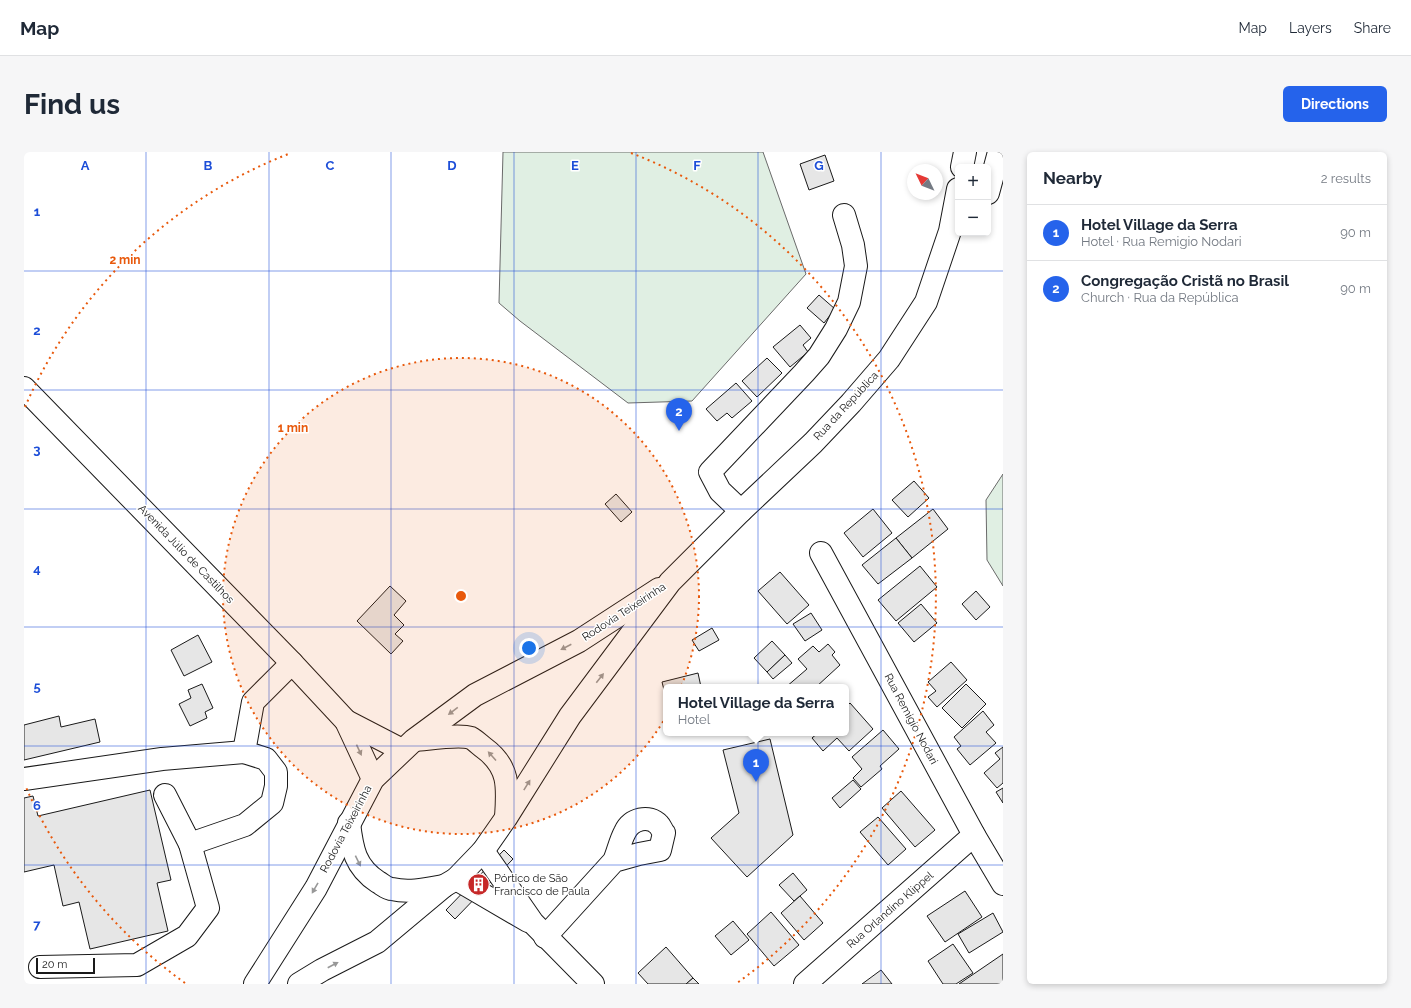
<!DOCTYPE html>
<meta charset="utf-8">
<style>
body{margin:0;font-family:Raleway,sans-serif;background:#f6f6f7;color:#1f2937}
.controls{position:absolute;right:12px;top:12px;display:grid;overflow:hidden;border-radius:6px;box-shadow:0 2px 6px #0003}
.controls button{width:36px;height:36px;display:grid;place-items:center;padding:0;border:0;border-bottom:1px solid #e0e1e3;background:#fff;color:#1f2937;font:20px sans-serif}
.compass{position:absolute;left:883px;top:12px;width:36px;height:36px;border-radius:50%;background:#fff;box-shadow:0 2px 6px #0003;rotate:313deg}
.scale{position:absolute;left:12px;bottom:10px;width:59px;box-sizing:border-box;padding-left:4px;border:2px solid #1a1a1a;border-top:0;font-size:11px;line-height:14px;white-space:nowrap;color:#1a1a1a;-webkit-text-stroke:3px #fff;paint-order:stroke}
.you{position:absolute;left:505px;top:496px;width:14px;height:14px;margin:-10px;border:3px solid #fff;border-radius:50%;background:#1a73e8;box-shadow:0 0 0 6px #1a73e833}
.badge{display:grid;place-items:center;width:26px;height:26px;border-radius:50%;background:#2563eb;color:#fff;font-size:13px;font-weight:700}
.pin{position:absolute;translate:-50% -33px;filter:drop-shadow(0 1px 2px #0008)}
.pin::after{content:'';position:absolute;top:21px;width:14px;height:12px;background:inherit;clip-path:polygon(0 0,100% 0,50% 100%)}
.popup{position:absolute;left:639px;top:532px;width:186px;height:52px;box-sizing:border-box;display:grid;place-content:center;border-radius:6px;background:#fff;filter:drop-shadow(0 1px 3px #0005);font-size:13px;white-space:nowrap;color:#747a83}
.popup b{font-size:15px;color:#1f2937}
.popup::after{content:'';position:absolute;left:50%;top:100%;margin-left:-8px;border:8px solid transparent;border-top-color:#fff}
.list{margin:0;padding:0;list-style:none}
h2{display:flex;justify-content:space-between;align-items:center;height:52px;margin:0;padding:0 16px;font-size:17px}
h2 small{font-size:13px;font-weight:400;color:#747a83}
.list li{display:grid;grid-template-columns:26px 1fr auto;gap:12px;align-items:center;box-sizing:border-box;height:56px;padding:0 16px;border-top:1px solid #e0e1e3}
.list b{display:block;font-size:15px;white-space:nowrap}
.list p{margin:0;font-size:13px;white-space:nowrap;color:#747a83}
.list em{font-size:13px;font-style:normal;color:#747a83}
.map{position:relative;flex:none;width:979px;height:832px;overflow:hidden;border-radius:6px}
header{display:flex;align-items:center;gap:24px;box-sizing:border-box;height:56px;padding:0 20px;background:#fff;border-bottom:1px solid #e0e1e3}
header strong{font-size:19px}
nav{display:flex;gap:22px;margin-inline-start:auto;font-size:14px}
.intro{display:flex;align-items:center;justify-content:space-between;box-sizing:border-box;height:96px;padding:0 24px}
h1{margin:0;font-size:28px}
.button{padding:10px 18px;border-radius:6px;background:#2563eb;color:#fff;font-size:14px;font-weight:700}
main{display:flex;gap:24px;padding:0 24px}
aside{flex:1;background:#fff;border-radius:6px;box-shadow:0 2px 6px #0003}
.map>svg:first-child{display:block}
.green{fill:#e0efe3;stroke:#6a6a6a}
.building{fill:#e6e6e6;stroke:#1a1a1a}
.lines{fill:none;stroke-linecap:round;stroke-linejoin:round}
.minor-casing{stroke:#1a1a1a;stroke-width:24}
.major-casing{stroke:#1a1a1a;stroke-width:24}
.minor{stroke:#fff;stroke-width:22}
.major{stroke:#fff;stroke-width:22}
.oneway{fill:#989898}
.grid{fill:none;stroke:#1d4ed8;stroke-width:1;stroke-opacity:0.55}
.ring{fill:none;stroke:#e8590c;stroke-width:2;stroke-dasharray:2 4}
.labels{text-anchor:middle;dominant-baseline:central;stroke-width:3;stroke-linejoin:round;paint-order:stroke}
.street-label{font-size:11px;fill:#1a1a1a;stroke:#fff}
.poi-label{font-size:11px;fill:#1a1a1a;stroke:#fff;text-anchor:start}
.grid-label{font-size:13px;text-anchor:middle;font-weight:bold;fill:#1d4ed8;stroke:#fff;stroke-width:3;stroke-linejoin:round;paint-order:stroke}
.centre{fill:#e8590c;stroke:#fff;stroke-width:2}
.ring-label{font-size:12px;text-anchor:middle;font-weight:bold;fill:#e8590c;stroke:#fff;stroke-width:3;stroke-linejoin:round;paint-order:stroke}
</style>
<header>
<strong>Map</strong>
<nav><a>Map</a><a>Layers</a><a>Share</a></nav>
</header>
<div class="intro"><h1>Find us</h1><a class="button">Directions</a></div>
<main>
<div class="map">
<svg width="979" height="832" viewBox="0 0 979 832">
<rect width="100%" height="100%" fill="#fff"/>
<g class="green">
<path d="M479,0H739L782,122L668,249L604,251L496,169L475,151Z"/>
<path d="M979,322V434L963,408L962,348Z"/>
</g>
<g class="building">
<path d="M801,3L810,29L785,38L776,12Z"/>
<path d="M795,143L811,157L800,171L783,156Z"/>
<path d="M776,173L787,186L779,193L784,200L766,215L749,195Z"/>
<path d="M743,206L758,221L733,245L718,229Z"/>
<path d="M712,231L728,249L708,266L703,261L693,269L682,257Z"/>
<path d="M890,329L905,346L884,365L868,348Z"/>
<path d="M592,342L608,360L597,370L581,352Z"/>
<path d="M849,357L868,381L839,405L820,381Z"/>
<path d="M909,357L924,377L888,406L872,386Z"/>
<path d="M872,386L888,406L854,432L838,413Z"/>
<path d="M896,414L913,435L872,469L854,448Z"/>
<path d="M756,420L785,453L763,472L734,439Z"/>
<path d="M366,434L382,449L370,463L380,473L371,482L379,489L367,502L333,469Z"/>
<path d="M952,439L966,455L952,468L938,452Z"/>
<path d="M897,452L913,471L890,490L874,471Z"/>
<path d="M787,461L798,478L781,489L769,472Z"/>
<path d="M688,476L695,488L675,499L668,488Z"/>
<path d="M174,483L188,510L160,524L147,498Z"/>
<path d="M748,489L761,503L743,520L730,506Z"/>
<path d="M804,492L811,500L808,503L816,513L792,535H762L783,517L774,507L789,494L795,500Z"/>
<path d="M761,503L768,511L749,527L743,520Z"/>
<path d="M927,510L943,528L913,555L904,545L912,539L904,530Z"/>
<path d="M674,521L677,535H642V546L638,530Z"/>
<path d="M178,532L189,556L181,560L183,566L166,574L155,552L167,546L164,538Z"/>
<path d="M942,532L962,552L938,576L918,556Z"/>
<path d="M826,551L849,577L825,599L813,586L799,599L788,586L794,581H822V555Z"/>
<path d="M959,559L970,573L962,580L972,591L946,613L933,597L937,594L930,585Z"/>
<path d="M35,564L37,575L71,567L76,590L0,608V573Z"/>
<path d="M859,578L875,597L856,614L858,617L837,635L829,626L838,617L828,605Z"/>
<path d="M746,587L769,683L723,725L687,686L715,661L699,598Z"/>
<path d="M979,595V631L973,636L960,621L976,607L971,601Z"/>
<path d="M829,628L837,637L816,656L808,646Z"/>
<path d="M979,636V651L972,640Z"/>
<path d="M126,638L147,728L133,731L144,779L66,797L55,750L39,754L30,713L0,720V646L9,644L14,664Z"/>
<path d="M877,639L911,678L891,695L858,656Z"/>
<path d="M854,665L882,697L864,713L836,680Z"/>
<path d="M480,698L489,707L431,767L422,758Z"/>
<path d="M769,721L783,738L770,749L755,733Z"/>
<path d="M941,739L958,765L921,790L903,764Z"/>
<path d="M776,744L799,771L780,788L757,761Z"/>
<path d="M747,760L775,793L750,814L723,782Z"/>
<path d="M969,761L979,780L945,801L934,782Z"/>
<path d="M709,769L725,788L707,803L691,784Z"/>
<path d="M929,792L949,821L932,832H919L904,809Z"/>
<path d="M642,795L669,826L662,832H624L614,821Z"/>
<path d="M979,802V832H935Z"/>
<path d="M857,818L868,832H838Z"/>
<path d="M669,826L675,832H662Z"/>
</g>
<g class="lines">
<defs>
<g id="minor">
<path d="M964,41L975,0"/>
<path d="M0,236L268,511L322,569L349,627"/>
<path d="M717,359L696,339L686,320L780,221L795,204L812,177L825,150L832,114L829,93L820,63"/>
<path d="M797,401L950,683L979,732"/>
<path d="M322,569L378,598"/>
<path d="M0,627L138,607L220,600"/>
<path d="M166,692L221,673L248,651L252,634V620L242,607L220,600L229,550L268,511"/>
<path d="M521,785L590,709L615,702L636,698L640,681C638,679 637,675 635,673C625,662 607,667 601,680C596,689 594,700 590,709"/>
<path d="M16,815L113,813L163,784L184,756L166,692L141,643"/>
<path d="M781,832L950,683"/>
</g>
<g id="major">
<path d="M938,15L941,0"/>
<path d="M391,588C405,587 435,582 447,586C451,588 456,593 460,596C486,615 484,636 482,665"/>
<path d="M325,671C328,697 331,715 354,730C358,732 363,737 368,737C385,741 403,737 420,734"/>
<path d="M459,699L509,771L569,832"/>
<path d="M432,727L504,769"/>
<path d="M231,832L292,736L349,627L390,588L451,543L555,489L635,437"/>
<path d="M275,832L298,818L353,790L420,734L432,727L459,699L482,666L546,564L646,430L717,359L789,291L827,251L865,207L902,150L926,79L934,37"/>
</g>
</defs>
<use href="#minor" class="minor-casing"/>
<use href="#major" class="major-casing"/>
<use href="#minor" class="minor"/>
<use href="#major" class="major"/>
</g>
<defs><path id="oneway-solid" d="M-6-.8H1V-3.2L6.5 0L1 3.2V.8H-6Z"/></defs>
<g class="oneway">
<use href="#oneway-solid" transform="translate(542 495) rotate(153)"/>
<use href="#oneway-solid" transform="translate(576 526) rotate(-52)"/>
<use href="#oneway-solid" transform="translate(429 559) rotate(143)"/>
<use href="#oneway-solid" transform="translate(335 598) rotate(65)"/>
<use href="#oneway-solid" transform="translate(468 604) rotate(-132)"/>
<use href="#oneway-solid" transform="translate(503 633) rotate(-58)"/>
<use href="#oneway-solid" transform="translate(334 709) rotate(64)"/>
<use href="#oneway-solid" transform="translate(291 736) rotate(120)"/>
<use href="#oneway-solid" transform="translate(309 813) rotate(-28)"/>
</g>
<path class="grid" d="M122,0V832M245,0V832M367,0V832M490,0V832M612,0V832M734,0V832M857,0V832M0,119H979M0,238H979M0,357H979M0,475H979M0,594H979M0,713H979"/>
<circle cx="437" cy="444" r="238" fill="#e8590c" fill-opacity=".12"/>
<g class="ring">
<circle cx="437" cy="444" r="238"/>
<path d="M161 831A475 475 0 0 1 1 633M1 255A475 475 0 0 1 267 1M607 1A475 475 0 0 1 713 831"/>
</g>
<defs>
<symbol id="building-disc" viewBox="-11 -11 22 22"><circle r="9.5" fill="#c62828" stroke="#fff"/><path d="M-4-6H4V6H1V3H-1V6H-4ZM-2.5-4.3h1.7v1.8h-1.7ZM.8-4.3h1.7v1.8H.8ZM-2.5-1h1.7V.8h-1.7ZM.8-1h1.7V.8H.8Z" fill="#fff"/></symbol>
</defs>
<g fill-rule="evenodd">
<use href="#building-disc" x="442" y="720" width="25" height="25"/>
</g>
<g class="labels">
<g class="street-label">
<text transform="translate(822 254) rotate(-47)">Rua da República</text>
<text transform="translate(162 402) rotate(46)">Avenida Júlio de Castilhos</text>
<text transform="translate(600 460) rotate(-33)">Rodovia Teixeirinha</text>
<text transform="translate(887 567) rotate(62)">Rua Remigio Nodari</text>
<text transform="translate(322 677) rotate(-62)">Rodovia Teixeirinha</text>
<text transform="translate(866 758) rotate(-41)">Rua Orlandino Klippel</text>
</g>
<g class="poi-label">
<text x="470" y="726">Pórtico de São<tspan x="470" dy="13">Francisco de Paula</tspan></text>
</g>
</g>
<g class="grid-label">
<text x="61" y="18">A</text>
<text x="184" y="18">B</text>
<text x="306" y="18">C</text>
<text x="428" y="18">D</text>
<text x="551" y="18">E</text>
<text x="673" y="18">F</text>
<text x="795" y="18">G</text>
<text x="13" y="64">1</text>
<text x="13" y="183">2</text>
<text x="13" y="302">3</text>
<text x="13" y="421">4</text>
<text x="13" y="539">5</text>
<text x="13" y="658">6</text>
<text x="13" y="777">7</text>
</g>
<circle cx="437" cy="444" r="6" class="centre"/>
<g class="ring-label">
<text x="101" y="112">2 min</text>
<text x="269" y="280">1 min</text>
</g>
</svg>
<div class="controls">
<button>+</button>
<button>−</button>
</div>
<svg class="compass" viewBox="-18 -18 36 36"><path d="M0-13l5 13h-10z" fill="#e53935"/><path d="M0 13l5-13h-10z" fill="#747a83"/></svg>
<div class="scale">20 m</div>
<div class="you"></div>
<div class="pin badge" style="left:732px;top:630px">1</div>
<div class="popup"><b>Hotel Village da Serra</b>Hotel</div>
<div class="pin badge" style="left:655px;top:279px">2</div>
</div>
<aside>
<h2>Nearby<small>2 results</small></h2>
<ul class="list">
<li><span class="badge">1</span><div><b>Hotel Village da Serra</b><p>Hotel · Rua Remigio Nodari</p></div><em>90 m</em></li>
<li><span class="badge">2</span><div><b>Congregação Cristã no Brasil</b><p>Church · Rua da República</p></div><em>90 m</em></li>
</ul>
</aside>
</main>
